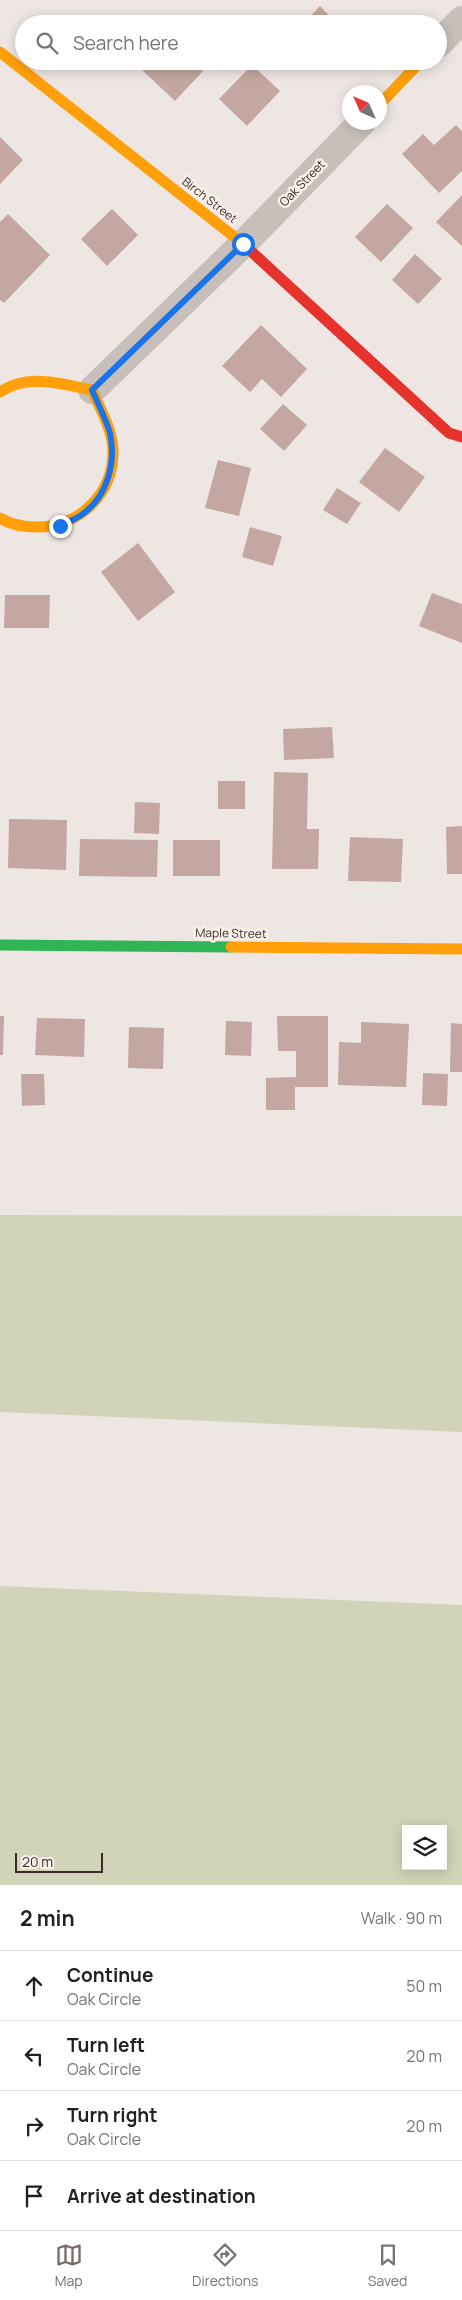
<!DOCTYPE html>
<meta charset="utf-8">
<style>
body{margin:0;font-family:Manrope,sans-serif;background:#f6f6f6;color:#202124}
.controls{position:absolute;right:15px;bottom:15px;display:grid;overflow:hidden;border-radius:0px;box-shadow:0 2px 12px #0003}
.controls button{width:45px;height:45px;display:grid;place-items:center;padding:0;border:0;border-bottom:1px solid #e0e0e0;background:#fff;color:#202124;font:25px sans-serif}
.compass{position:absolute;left:342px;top:85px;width:45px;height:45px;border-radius:50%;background:#fff;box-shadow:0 2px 12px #0003;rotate:315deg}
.scale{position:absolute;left:15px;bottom:12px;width:88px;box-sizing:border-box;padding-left:5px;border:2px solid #392b28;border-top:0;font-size:14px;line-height:18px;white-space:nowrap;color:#392b28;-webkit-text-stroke:4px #fbf0e9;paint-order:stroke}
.stop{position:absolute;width:15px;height:15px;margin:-11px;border:4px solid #1a73e8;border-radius:50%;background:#fff}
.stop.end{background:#1a73e8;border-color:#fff;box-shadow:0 1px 5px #0008}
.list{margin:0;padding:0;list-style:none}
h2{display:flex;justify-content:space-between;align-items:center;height:65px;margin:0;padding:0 20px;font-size:21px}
h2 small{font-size:16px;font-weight:400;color:#757577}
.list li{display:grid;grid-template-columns:32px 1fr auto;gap:15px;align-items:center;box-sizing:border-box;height:70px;padding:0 20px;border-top:1px solid #e0e0e0}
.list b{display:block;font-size:19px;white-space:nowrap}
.list p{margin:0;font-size:16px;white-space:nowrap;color:#757577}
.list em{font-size:16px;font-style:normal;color:#757577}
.icon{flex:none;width:28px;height:28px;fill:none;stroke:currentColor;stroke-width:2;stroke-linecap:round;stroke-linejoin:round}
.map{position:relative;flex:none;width:462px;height:1885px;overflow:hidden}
.search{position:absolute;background:#fff;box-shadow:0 2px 12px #0003;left:15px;right:15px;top:15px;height:55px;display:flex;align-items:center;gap:12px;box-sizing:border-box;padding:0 18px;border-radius:28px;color:#757577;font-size:19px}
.sheet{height:345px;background:#fff}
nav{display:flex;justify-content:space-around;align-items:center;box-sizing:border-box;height:70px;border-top:1px solid #e0e0e0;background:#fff;font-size:14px;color:#757577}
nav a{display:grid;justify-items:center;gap:2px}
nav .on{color:#786c69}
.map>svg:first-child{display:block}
.green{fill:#d2d4ba;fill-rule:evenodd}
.building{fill:#c4a7a2}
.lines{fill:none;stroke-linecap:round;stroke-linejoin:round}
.street{stroke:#c8bfba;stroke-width:28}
.fast{stroke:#30b455;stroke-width:11}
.slow{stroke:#ff9f0a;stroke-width:11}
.jam{stroke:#e5322d;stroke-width:11}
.route{stroke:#1a73e8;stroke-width:6}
.labels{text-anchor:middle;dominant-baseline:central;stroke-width:5;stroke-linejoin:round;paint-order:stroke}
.street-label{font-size:12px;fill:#392b28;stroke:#fbf0e9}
</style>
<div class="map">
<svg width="462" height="1885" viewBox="0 0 462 1885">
<rect width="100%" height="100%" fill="#eee6e2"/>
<g class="green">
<path d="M0,1215L462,1216V1432L0,1412Z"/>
<path d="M0,1586L462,1605V1885H0ZM406,1829H443V1866H406Z"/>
</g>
<g class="building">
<path d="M320,6L337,24H303Z"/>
<path d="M151,61H192L203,71L175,101L142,70Z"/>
<path d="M252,65L280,91L247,126L219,99Z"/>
<path d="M456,125L462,131V171L439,193L402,154L423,134L434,145Z"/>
<path d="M0,137L23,160L0,184Z"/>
<path d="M462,195V246L436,222Z"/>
<path d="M387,204L413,228L381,262L355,237Z"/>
<path d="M112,209L138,235L107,266L81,239Z"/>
<path d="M8,214L50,255L4,303L0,300V222Z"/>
<path d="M415,254L442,279L418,304L392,280Z"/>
<path d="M261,325L307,369L281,397L262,379L250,392L222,366Z"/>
<path d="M283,404L307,425L284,451L260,429Z"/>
<path d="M385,448L425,477L399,512L359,482Z"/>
<path d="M218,460L251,468L239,516L205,508Z"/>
<path d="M337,488L361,503L347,524L323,510Z"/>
<path d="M250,527L282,536L273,566L242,557Z"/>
<path d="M138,543L175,592L138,621L101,572Z"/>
<path d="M432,593L462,604V643L419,626Z"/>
<path d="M5,595H50L49,628H4Z"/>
<path d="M332,727L334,758L284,760L283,729Z"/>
<path d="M274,772L308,773L307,829H319L318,869H272Z"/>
<rect x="218" y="781" width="27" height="28"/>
<path d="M135,802L160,803L159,834L134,833Z"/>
<path d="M9,819L67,820L66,870L8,868Z"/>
<path d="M462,826V874H447L446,827Z"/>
<path d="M350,837L403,839L401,882L348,881Z"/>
<path d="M80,839L158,840L157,877L79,876Z"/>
<rect x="173" y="840" width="47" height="36"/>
<path d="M0,1016H4L3,1055H0Z"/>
<path d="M277,1016H328V1087H295V1110H266V1078L296,1077V1051H278Z"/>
<path d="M37,1018L85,1019L84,1057L35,1055Z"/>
<path d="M226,1021L252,1022L251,1056L225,1055Z"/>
<path d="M361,1022L409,1024L406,1087L338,1085L339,1042L361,1043Z"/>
<path d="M451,1023L462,1024V1072H450Z"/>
<path d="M129,1027L164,1028L163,1069L128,1068Z"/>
<path d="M423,1073L448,1074L447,1106L422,1105Z"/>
<path d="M21,1074H44L45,1105L22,1106Z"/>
</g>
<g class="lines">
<g class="street">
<path d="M438,44L462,20"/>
<path d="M92,390L243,244L362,122"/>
</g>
<path class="fast" d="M0,945L231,947"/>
<g class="slow">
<path d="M0,52L242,243"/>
<path d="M380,104L421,61"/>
<path d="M0,392C29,373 60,384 92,390C100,409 113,430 113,452C113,494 79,527 37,527C24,527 11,525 0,518"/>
<path d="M231,947L462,949"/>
</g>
<path class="jam" d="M242,243L449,433L462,437"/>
</g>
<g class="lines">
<path class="route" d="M60,526C67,522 77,519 84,513C108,495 116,462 110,433C106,419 98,404 92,390L243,244"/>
</g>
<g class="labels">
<g class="street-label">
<text transform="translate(302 183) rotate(-46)">Oak Street</text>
<text transform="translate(210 200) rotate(38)">Birch Street</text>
<text transform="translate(231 933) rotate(1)">Maple Street</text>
</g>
</g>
</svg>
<div class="controls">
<button><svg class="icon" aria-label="layers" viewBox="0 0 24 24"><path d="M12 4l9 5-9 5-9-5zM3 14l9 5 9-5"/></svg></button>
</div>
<svg class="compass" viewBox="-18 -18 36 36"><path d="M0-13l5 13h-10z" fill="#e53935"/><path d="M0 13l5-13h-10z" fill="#757577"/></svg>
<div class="scale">20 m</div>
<div class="stop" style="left:243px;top:244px"></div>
<div class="stop end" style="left:60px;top:526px"></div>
<div class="search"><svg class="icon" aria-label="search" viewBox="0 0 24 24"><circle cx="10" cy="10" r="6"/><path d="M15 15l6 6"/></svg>Search here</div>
</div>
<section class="sheet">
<h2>2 min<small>Walk · 90 m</small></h2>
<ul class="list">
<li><svg class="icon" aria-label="ahead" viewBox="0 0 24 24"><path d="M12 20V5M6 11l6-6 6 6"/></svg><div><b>Continue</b><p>Oak Circle</p></div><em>50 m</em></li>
<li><svg class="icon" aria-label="left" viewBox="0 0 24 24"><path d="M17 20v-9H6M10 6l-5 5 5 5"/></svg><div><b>Turn left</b><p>Oak Circle</p></div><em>20 m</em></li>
<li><svg class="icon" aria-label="right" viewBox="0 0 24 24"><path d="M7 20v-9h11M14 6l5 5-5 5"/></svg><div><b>Turn right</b><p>Oak Circle</p></div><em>20 m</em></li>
<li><svg class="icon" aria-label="arrive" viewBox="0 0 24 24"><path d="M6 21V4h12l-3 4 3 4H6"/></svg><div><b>Arrive at destination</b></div></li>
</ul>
</section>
<nav>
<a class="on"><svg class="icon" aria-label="map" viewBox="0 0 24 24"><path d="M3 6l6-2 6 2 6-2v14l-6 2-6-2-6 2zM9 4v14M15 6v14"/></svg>Map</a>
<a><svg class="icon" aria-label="directions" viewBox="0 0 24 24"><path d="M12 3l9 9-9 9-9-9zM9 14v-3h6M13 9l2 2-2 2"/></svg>Directions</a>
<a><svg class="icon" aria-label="saved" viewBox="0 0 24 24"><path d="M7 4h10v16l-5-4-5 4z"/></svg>Saved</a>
</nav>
